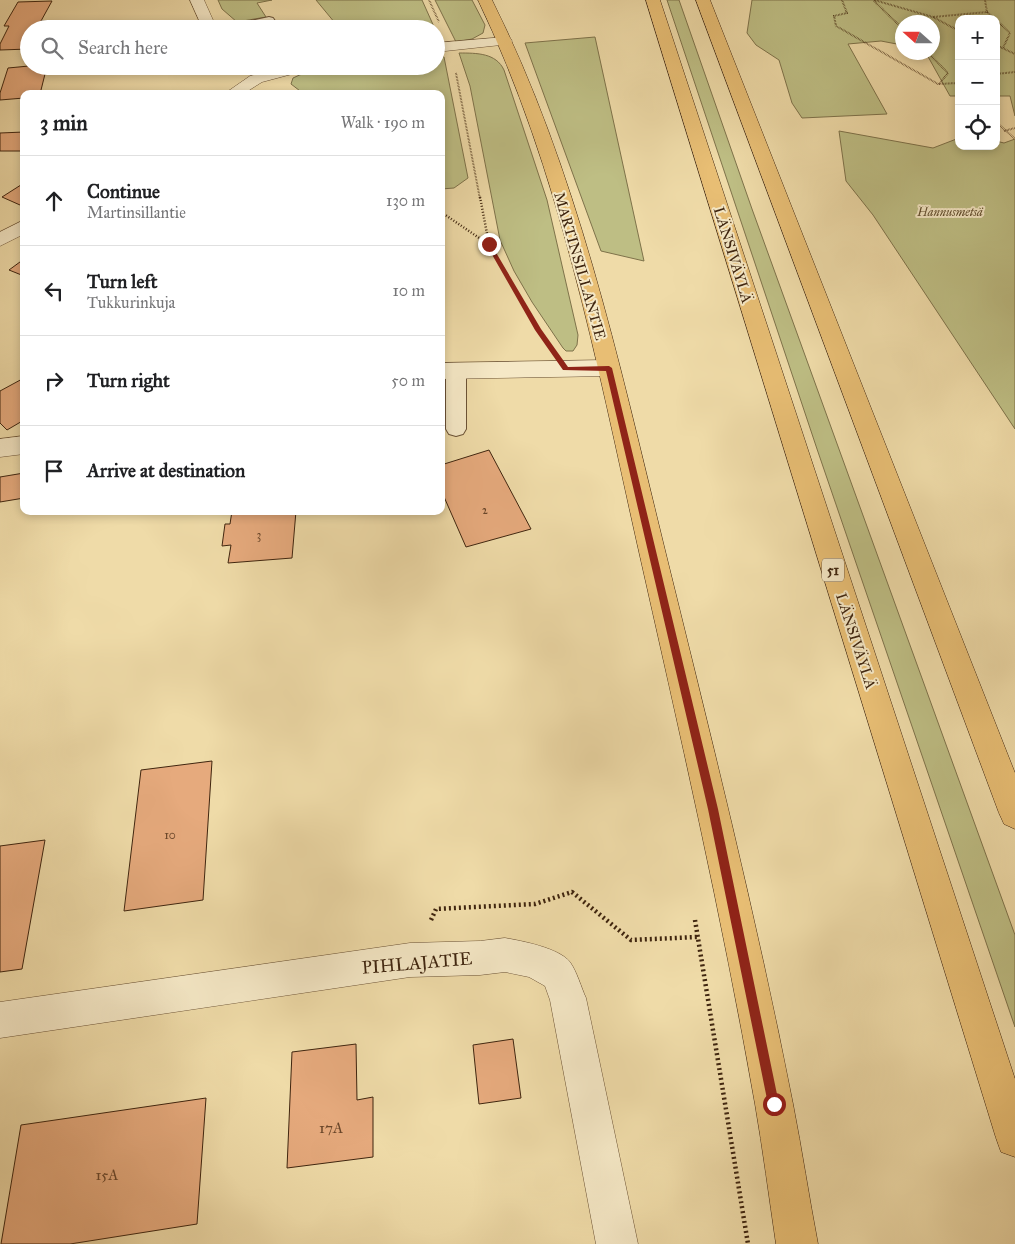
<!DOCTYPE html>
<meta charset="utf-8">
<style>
body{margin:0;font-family:"IM FELL Great Primer",serif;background:#f6f6f6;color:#202124}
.controls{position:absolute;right:15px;top:15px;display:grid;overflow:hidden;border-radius:10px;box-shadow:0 2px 8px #0003}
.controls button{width:45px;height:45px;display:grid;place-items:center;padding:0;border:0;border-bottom:1px solid #e0e0e0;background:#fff;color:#202124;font:25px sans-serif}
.compass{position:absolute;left:895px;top:15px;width:45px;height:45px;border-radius:50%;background:#fff;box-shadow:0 2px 8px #0003;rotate:291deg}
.stop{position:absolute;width:15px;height:15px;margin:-11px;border:4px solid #8f2418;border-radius:50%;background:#fff}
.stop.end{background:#8f2418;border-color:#fff;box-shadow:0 1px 5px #0008}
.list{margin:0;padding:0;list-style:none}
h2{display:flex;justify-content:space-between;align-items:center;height:65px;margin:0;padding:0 20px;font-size:21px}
h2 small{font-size:16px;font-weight:400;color:#757577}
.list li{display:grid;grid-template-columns:32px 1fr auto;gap:15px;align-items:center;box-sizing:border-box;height:90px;padding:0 20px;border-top:1px solid #e0e0e0}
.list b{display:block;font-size:19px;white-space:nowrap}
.list p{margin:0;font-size:16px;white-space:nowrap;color:#757577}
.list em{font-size:16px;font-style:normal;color:#757577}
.icon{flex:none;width:28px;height:28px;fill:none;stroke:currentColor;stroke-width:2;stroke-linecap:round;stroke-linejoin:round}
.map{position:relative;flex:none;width:1015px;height:1244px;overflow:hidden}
.search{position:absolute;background:#fff;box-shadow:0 2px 8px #0003;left:20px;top:20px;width:425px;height:55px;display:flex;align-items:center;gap:12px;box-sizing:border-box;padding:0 18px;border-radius:28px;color:#757577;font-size:19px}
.panel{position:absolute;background:#fff;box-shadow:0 2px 8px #0003;left:20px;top:90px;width:425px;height:425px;border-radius:10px}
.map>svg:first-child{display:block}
.green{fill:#bebe84;stroke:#7e724a}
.building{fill:#e6aa7d;stroke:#3f250f}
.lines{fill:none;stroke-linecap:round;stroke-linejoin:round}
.service-casing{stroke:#6b5235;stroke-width:2}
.minor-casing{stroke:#6b5235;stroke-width:1}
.primary-casing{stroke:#3f250f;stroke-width:1}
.motorway-casing{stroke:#3f250f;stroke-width:1}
.path-far2{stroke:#3f250f;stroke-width:2;stroke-dasharray:0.5 1;stroke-linecap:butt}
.path-far1{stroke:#3f250f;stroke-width:2.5;stroke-dasharray:1 2;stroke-linecap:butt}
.path{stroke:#3f250f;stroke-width:4.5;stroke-dasharray:2 3;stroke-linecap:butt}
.service{fill:#f5e8c6;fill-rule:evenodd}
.minor{fill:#f5e8c6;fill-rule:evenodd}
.primary{fill:#e8be74;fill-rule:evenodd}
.motorway{fill:#e8be74;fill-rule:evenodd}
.route{fill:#8f2418}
.labels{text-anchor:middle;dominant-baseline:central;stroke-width:4;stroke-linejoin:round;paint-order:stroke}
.far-park-label{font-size:12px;font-style:italic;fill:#5f4b2c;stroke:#f5e8c6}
.number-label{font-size:12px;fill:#69462a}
.shield{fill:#f5e8c6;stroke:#766046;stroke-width:1}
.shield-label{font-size:14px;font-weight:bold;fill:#3f250f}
.street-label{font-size:15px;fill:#3f250f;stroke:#f5e8c6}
.near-number-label{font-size:15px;fill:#69462a}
.near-street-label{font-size:18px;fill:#3f250f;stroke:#f5e8c6}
</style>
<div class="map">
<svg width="1015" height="1244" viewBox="0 0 1015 1244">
<rect width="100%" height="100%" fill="#efdba8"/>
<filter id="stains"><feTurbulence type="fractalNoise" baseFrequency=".004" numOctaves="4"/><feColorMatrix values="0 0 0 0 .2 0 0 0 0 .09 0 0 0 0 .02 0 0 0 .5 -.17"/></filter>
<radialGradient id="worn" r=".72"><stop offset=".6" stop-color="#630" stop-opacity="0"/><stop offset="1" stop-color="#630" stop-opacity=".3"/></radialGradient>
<g class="green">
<path d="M218,0H272L257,3L266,17L237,22L222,9Z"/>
<path d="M316,0H422L435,29H340Z"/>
<path d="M435,0H472L485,25L483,33L472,39L456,42Z"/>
<path d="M667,0H679L752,209L1015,935V1027L817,449Z"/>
<path d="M752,0H1015V116L1010,96H996V19H959V96H950L926,53L932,52V22H902V45L881,41L848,44L887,114L802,118L792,103L779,60L756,45L747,33Z"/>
<path d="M595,37L644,261L601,251L525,43Z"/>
<path d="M459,53C477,53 496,53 504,70L547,200L578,335L577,345L573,351H566L563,348L532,302L514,271L500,240L470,86Z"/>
<path d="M436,55L444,57L468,178L454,188L441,189V94H304L291,84L293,78C327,60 397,66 436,66Z"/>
<path d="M839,131L933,148L959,138V146H996V141L1004,143L1015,139V429L873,215L846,181Z"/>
</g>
<g class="building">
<path d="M52,1L41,21H48L44,29H29V49L0,50V44L9,26H4L18,2Z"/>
<path d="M29,66H47L40,94H24V98L0,100V93L8,68Z"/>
<path d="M24,132V151H0V133Z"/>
<path d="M24,183V203L20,205L2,197Z"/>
<path d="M24,259V276L9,270Z"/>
<path d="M24,378V420L7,430L0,423V391Z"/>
<path d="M489,450L531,529L466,547L441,490V465Z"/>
<path d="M24,473V498L0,502V477Z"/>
<path d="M232,511H296L292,558L228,563L231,545L222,546L225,524H230Z"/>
<path d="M212,761L203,900L124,911L141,770Z"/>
<path d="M45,840L22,969L0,972V846Z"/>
<path d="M513,1039L521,1098L479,1104L473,1045Z"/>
<path d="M356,1044L357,1100L373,1097V1157L287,1168L292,1052Z"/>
<path d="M206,1098L197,1224L70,1244H1L21,1125Z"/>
</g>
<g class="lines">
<defs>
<g id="service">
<path d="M269,17L273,18L275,21L273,24L250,29H225L227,26Z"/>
<path d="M456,364L463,366L466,371V429L463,434L456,436L449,434L446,429V371L449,366Z"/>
</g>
<g id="minor">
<path d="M190,0H204L217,29H203Z"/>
<path d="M505,37L510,38L512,41L510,44L436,52V43Z"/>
<path d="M287,66H313L311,69L262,82L243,94H224L250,76Z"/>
<path d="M24,220V234L0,246V232Z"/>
<path d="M609,360L617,363L620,368L617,373L609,376L441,379V363Z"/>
<path d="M24,436V454L0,457V439Z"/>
<path d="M505,938C522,941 559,948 570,962C577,972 581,987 586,998L638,1244H596L550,1000L545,986L529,977L505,972L480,975L410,977L0,1038V1002L410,943L480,941Z"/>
</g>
<path id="primary" d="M478,0H492C577,170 618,358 663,542C709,729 756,915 793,1104C802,1150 809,1197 818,1244H776C769,1197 763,1150 755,1104C722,916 679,729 637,543C596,359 560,171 478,0Z"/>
<g id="motorway">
<path d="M646,0H660L1015,1079V1157L1001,1152L996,1138Z"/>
<path d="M696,0H710L1015,773V829L1004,824L999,813Z"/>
</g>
</defs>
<use href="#service" class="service-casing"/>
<use href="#minor" class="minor-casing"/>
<use href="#primary" class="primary-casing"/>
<use href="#motorway" class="motorway-casing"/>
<g class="path-far2">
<path d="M429,0L439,22"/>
<path d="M842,0L847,13L834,16L836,26L938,84L959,83"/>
<path d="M874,0L933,17L959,31"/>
<path d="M874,1L902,28"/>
<path d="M987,12L995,19"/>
<path d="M933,17L987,12L985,0"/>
<path d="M996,20L1010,33L1003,48"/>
<path d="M996,45L1015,54"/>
<path d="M927,52L948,73L939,84"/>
<path d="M456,73L480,199"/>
<path d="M996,74L1015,72"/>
<path d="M996,122L1015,139"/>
<path d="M1004,131L1015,128"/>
</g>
<g class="path-far1">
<path d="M480,197L489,244L545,340"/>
<path d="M441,212L488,244"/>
</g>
<g class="path">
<path d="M431,920L436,909L535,904L572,892L631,940L697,937"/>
<path d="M695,920L748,1244"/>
</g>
<use href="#service" class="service"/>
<use href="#minor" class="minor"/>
<use href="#primary" class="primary"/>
<use href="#motorway" class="motorway"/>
</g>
<path class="route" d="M489,242L491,244L541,329L568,367L609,366L612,368L718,809L779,1104L778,1108L774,1109L770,1108L768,1104L708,809L606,371L563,370L535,330L486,244Z"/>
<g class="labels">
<g class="far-park-label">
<text x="950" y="212">Hannusmetsä</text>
</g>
<g class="number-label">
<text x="485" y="510">2</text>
<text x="259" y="535">3</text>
<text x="170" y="835">10</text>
</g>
<rect class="shield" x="822" y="558.5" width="22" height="23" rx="4"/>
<g class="shield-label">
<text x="833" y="570">51</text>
</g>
<g class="street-label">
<text transform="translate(733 255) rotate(73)">LÄNSIVÄYLÄ</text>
<text transform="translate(580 266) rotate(74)">MARTINSILLANTIE</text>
<text transform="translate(856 641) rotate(72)">LÄNSIVÄYLÄ</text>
</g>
<g class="near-number-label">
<text x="331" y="1128">17A</text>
<text x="107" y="1175">15A</text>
</g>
<g class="near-street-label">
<text transform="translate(417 963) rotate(-5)">PIHLAJATIE</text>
</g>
</g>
<rect width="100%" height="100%" filter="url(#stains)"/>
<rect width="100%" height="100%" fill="url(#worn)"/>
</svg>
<div class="controls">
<button>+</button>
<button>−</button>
<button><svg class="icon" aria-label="locate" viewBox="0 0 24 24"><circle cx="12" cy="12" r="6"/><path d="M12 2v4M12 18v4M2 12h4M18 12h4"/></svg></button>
</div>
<svg class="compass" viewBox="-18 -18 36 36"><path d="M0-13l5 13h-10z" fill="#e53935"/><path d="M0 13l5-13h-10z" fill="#757577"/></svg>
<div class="stop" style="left:774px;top:1104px"></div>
<div class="stop end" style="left:489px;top:244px"></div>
<div class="search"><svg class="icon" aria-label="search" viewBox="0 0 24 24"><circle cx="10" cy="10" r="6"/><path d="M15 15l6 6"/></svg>Search here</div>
<section class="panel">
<h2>3 min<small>Walk · 190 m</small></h2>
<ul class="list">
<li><svg class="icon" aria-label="ahead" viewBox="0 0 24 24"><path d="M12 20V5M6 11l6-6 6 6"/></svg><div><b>Continue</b><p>Martinsillantie</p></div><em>130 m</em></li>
<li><svg class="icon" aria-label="left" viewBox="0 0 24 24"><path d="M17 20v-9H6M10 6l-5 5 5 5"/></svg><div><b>Turn left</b><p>Tukkurinkuja</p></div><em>10 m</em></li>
<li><svg class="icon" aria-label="right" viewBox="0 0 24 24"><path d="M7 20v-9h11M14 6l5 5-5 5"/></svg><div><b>Turn right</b></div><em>50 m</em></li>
<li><svg class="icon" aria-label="arrive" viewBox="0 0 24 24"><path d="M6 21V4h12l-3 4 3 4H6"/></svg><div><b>Arrive at destination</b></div></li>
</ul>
</section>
</div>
